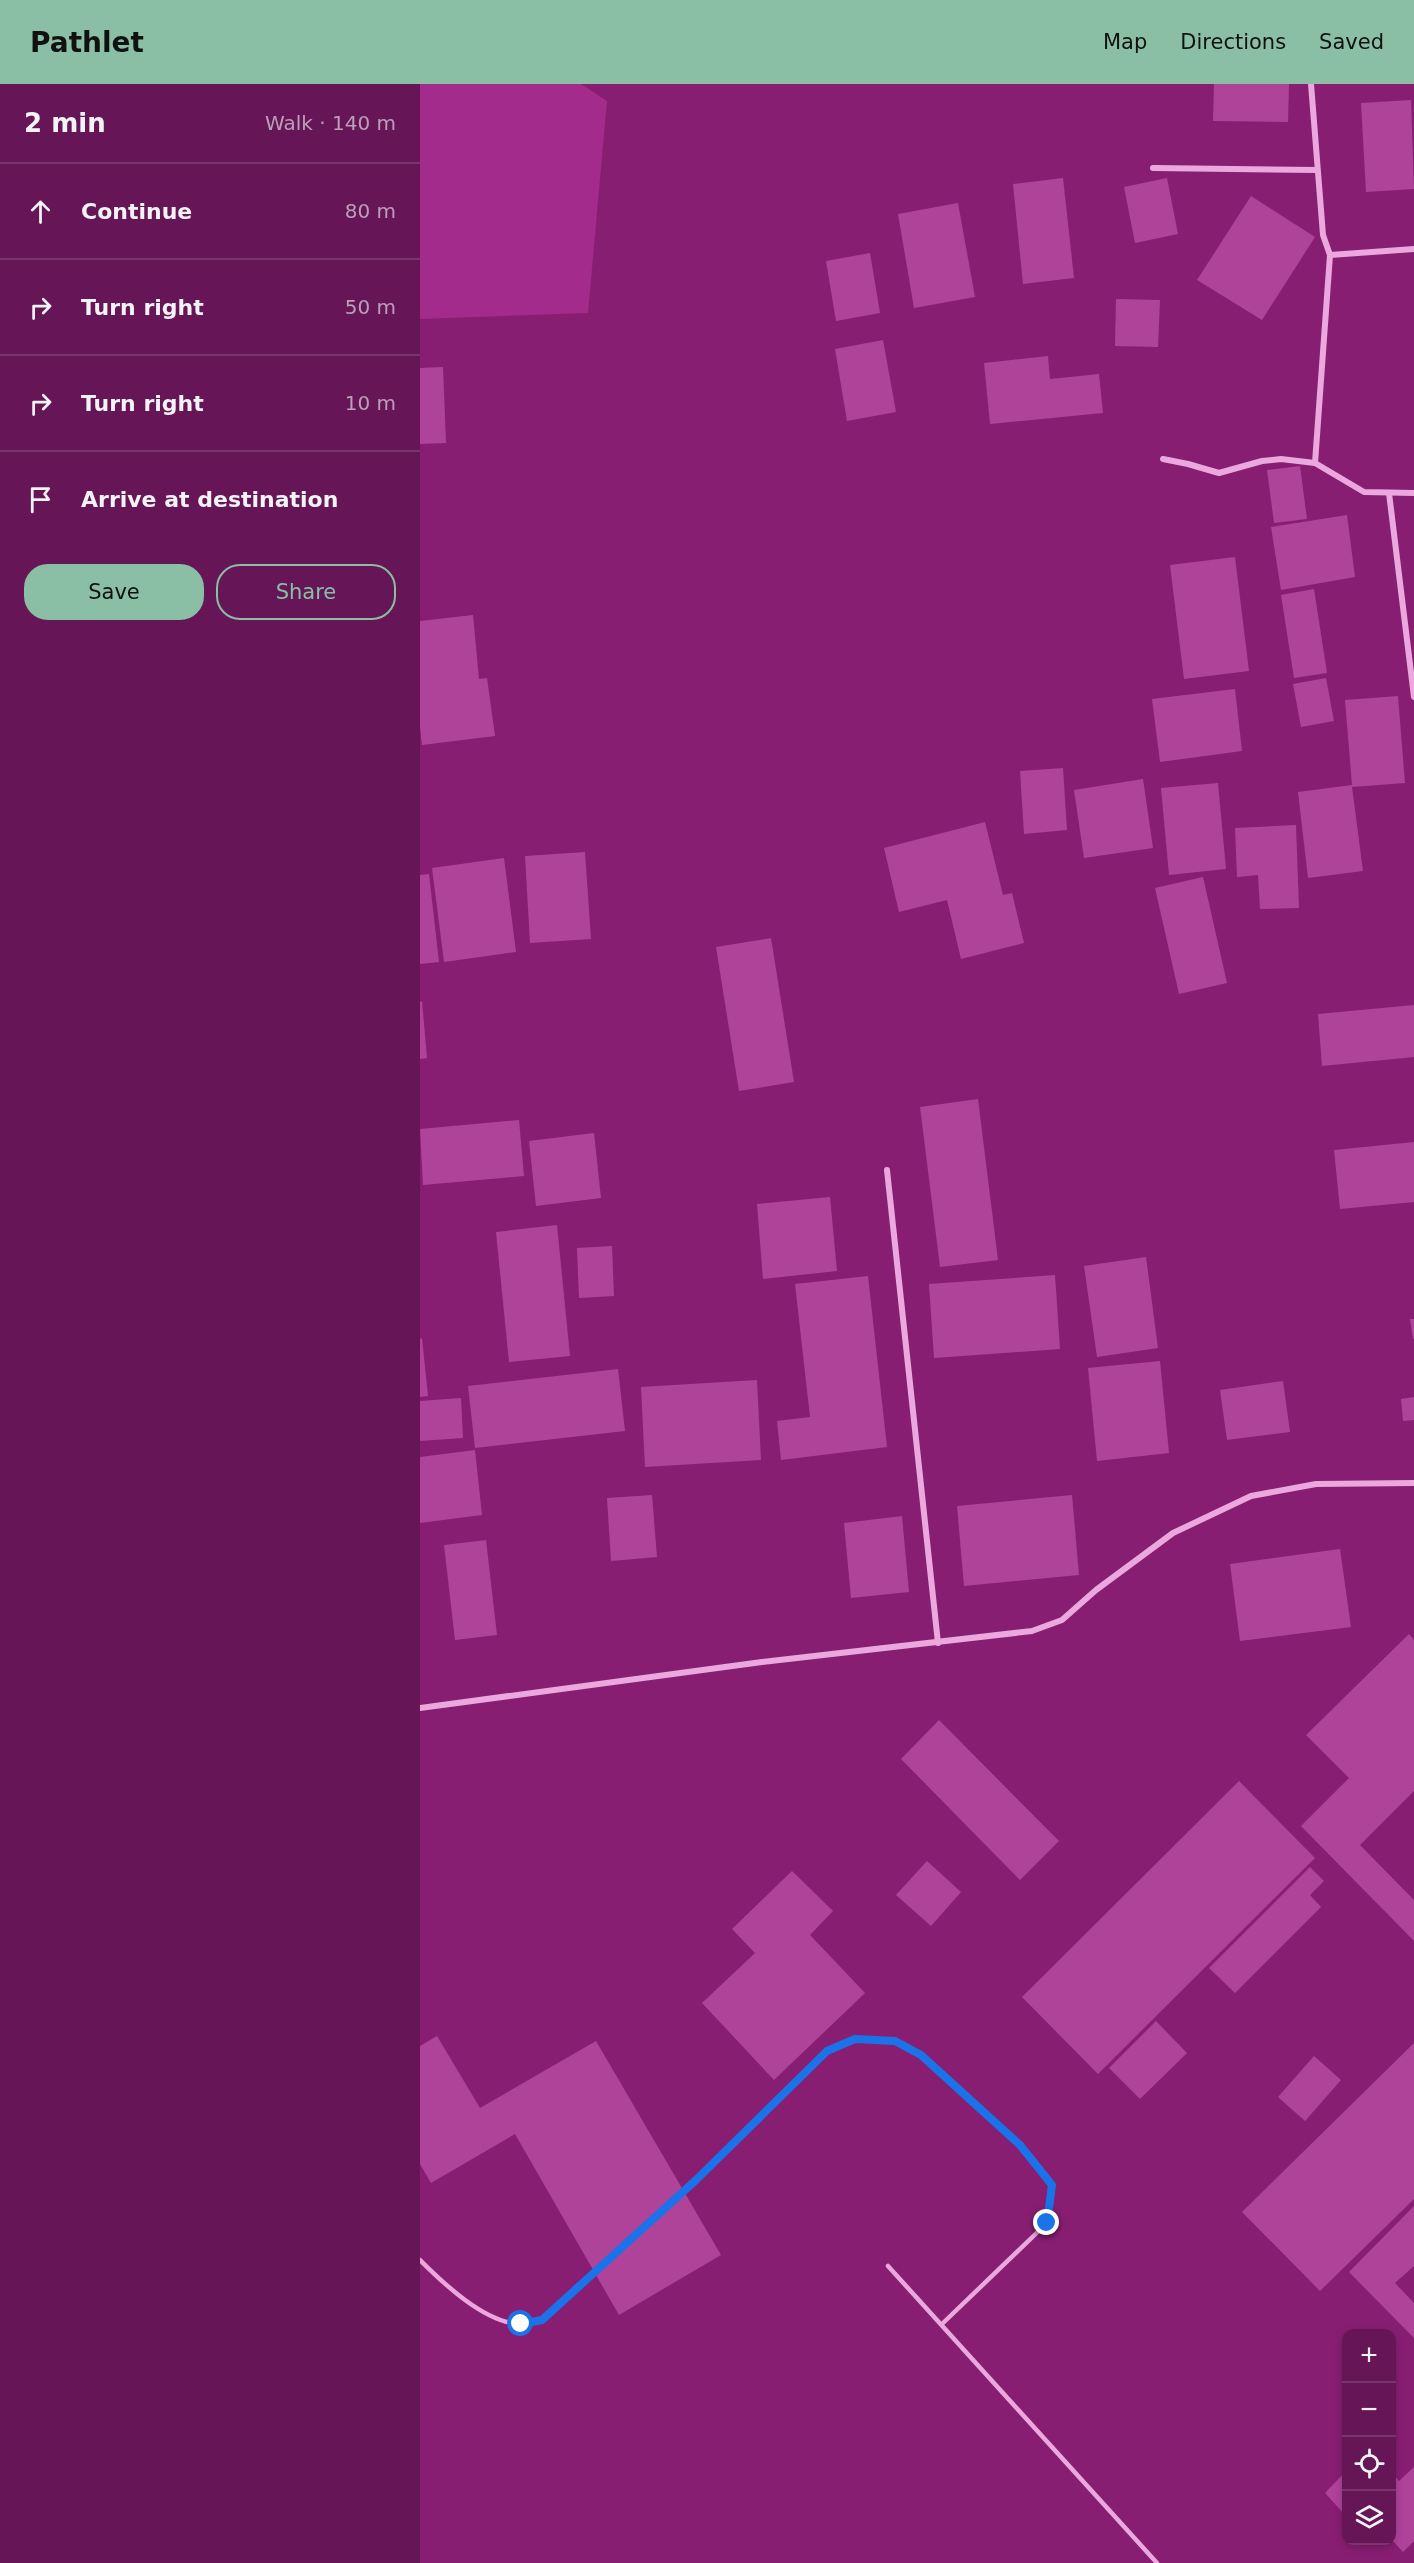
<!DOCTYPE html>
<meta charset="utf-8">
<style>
body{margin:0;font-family:"DejaVu Sans",sans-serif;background:#6c1f5c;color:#f1f3f6}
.controls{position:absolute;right:18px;bottom:18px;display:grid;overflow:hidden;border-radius:12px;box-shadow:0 3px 9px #0003}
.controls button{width:54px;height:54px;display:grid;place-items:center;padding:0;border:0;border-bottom:2px solid #79356c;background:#661656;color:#f1f3f6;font:30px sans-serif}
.stop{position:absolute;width:18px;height:18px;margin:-14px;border:4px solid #1a73e8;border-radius:50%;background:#fff}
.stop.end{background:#1a73e8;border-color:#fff;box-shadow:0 2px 6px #0008}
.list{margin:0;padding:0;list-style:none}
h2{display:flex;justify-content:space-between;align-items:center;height:78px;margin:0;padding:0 24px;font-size:26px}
h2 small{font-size:20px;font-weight:400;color:#bc9fb9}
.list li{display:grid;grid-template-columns:39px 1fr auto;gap:18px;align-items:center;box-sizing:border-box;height:96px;padding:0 24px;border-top:2px solid #79356c}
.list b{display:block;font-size:22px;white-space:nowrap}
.list em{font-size:20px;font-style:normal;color:#bc9fb9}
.actions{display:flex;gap:12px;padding:18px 24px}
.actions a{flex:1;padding:14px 0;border:2px solid #8abfa5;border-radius:24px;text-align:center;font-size:21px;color:#8abfa5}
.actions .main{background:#8abfa5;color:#111}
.icon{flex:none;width:33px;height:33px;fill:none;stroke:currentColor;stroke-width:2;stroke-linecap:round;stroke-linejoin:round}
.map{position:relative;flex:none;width:994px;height:2479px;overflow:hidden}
header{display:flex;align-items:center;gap:36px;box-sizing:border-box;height:84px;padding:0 30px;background:#8abfa5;color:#111}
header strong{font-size:28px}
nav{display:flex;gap:33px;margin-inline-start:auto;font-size:21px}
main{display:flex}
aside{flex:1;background:#661656}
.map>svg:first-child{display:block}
.green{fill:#a22b8b}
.building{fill:#af4399}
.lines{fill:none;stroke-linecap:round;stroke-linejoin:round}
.service{stroke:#eba8de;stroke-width:4.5}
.minor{stroke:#eba8de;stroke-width:6}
.route{stroke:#1a73e8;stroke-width:8}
</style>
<header>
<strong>Pathlet</strong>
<nav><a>Map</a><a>Directions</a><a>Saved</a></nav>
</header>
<main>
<aside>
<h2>2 min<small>Walk · 140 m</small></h2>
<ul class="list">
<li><svg class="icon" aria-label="ahead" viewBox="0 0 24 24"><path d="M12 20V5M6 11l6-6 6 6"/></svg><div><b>Continue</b></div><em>80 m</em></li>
<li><svg class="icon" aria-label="right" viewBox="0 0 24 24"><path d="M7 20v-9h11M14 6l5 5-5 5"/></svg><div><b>Turn right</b></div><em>50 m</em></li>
<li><svg class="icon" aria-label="right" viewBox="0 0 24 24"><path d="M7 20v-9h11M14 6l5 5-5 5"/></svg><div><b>Turn right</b></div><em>10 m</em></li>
<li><svg class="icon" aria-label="arrive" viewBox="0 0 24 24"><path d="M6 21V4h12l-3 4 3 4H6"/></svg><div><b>Arrive at destination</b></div></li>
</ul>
<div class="actions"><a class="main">Save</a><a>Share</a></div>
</aside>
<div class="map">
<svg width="994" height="2479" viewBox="0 0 994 2479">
<rect width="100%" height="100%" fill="#881e72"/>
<path class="green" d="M0,0H161L187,17L168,229L0,235Z"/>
<g class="building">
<path d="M794,0H869L868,38L793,37Z"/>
<path d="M991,16L994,105L946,108L941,19Z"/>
<path d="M643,94L654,194L603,200L593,100Z"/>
<path d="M747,94L758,150L715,159L704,103Z"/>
<path d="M831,112L895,153L842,236L777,196Z"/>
<path d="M538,119L555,213L494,224L478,130Z"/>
<path d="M450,169L460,229L416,237L406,177Z"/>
<path d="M696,215L740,216L738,263L695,262Z"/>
<path d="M463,256L476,328L427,337L415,265Z"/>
<path d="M628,272L630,295L679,290L683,329L570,340L564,279Z"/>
<path d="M23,283L26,359L0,360V284Z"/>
<path d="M880,382L887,435L854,439L847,386Z"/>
<path d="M927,431L935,493L861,506L851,443Z"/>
<path d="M815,473L829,587L764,595L750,481Z"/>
<path d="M894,505L907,589L874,594L861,511Z"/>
<path d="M53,531L59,595L67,594L75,652L2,661L0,643V537Z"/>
<path d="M906,594L914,637L881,643L873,600Z"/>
<path d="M815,605L822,667L740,678L732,615Z"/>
<path d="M978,612L985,699L932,703L943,787L888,794L878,708L932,701L925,616Z"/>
<path d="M643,684L647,746L604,750L600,687Z"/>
<path d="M723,695L733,764L664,774L654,706Z"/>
<path d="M798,699L806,785L749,791L741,704Z"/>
<path d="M565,738L583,811L592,809L604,859L541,875L527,816L479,828L464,764Z"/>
<path d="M876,741L879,824L840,825L838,791L817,793L815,744Z"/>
<path d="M165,768L171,855L110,859L105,772Z"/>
<path d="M84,774L96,868L24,878L12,784Z"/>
<path d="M9,790L19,878L0,880V791Z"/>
<path d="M783,793L807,899L759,910L735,804Z"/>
<path d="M351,854L374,998L319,1007L296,863Z"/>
<path d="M2,917L7,974L0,975V918Z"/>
<path d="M994,921V973L902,982L898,930Z"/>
<path d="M558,1015L578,1176L520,1183L500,1023Z"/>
<path d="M99,1036L104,1092L3,1101L0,1045Z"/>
<path d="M174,1049L181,1114L116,1122L109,1057Z"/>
<path d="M994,1058V1118L920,1125L914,1066Z"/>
<path d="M410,1113L417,1187L343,1195L337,1120Z"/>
<path d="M137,1141L150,1272L89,1278L76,1148Z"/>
<path d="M192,1162L194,1212L159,1214L157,1164Z"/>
<path d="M726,1173L738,1264L677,1273L664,1182Z"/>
<path d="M635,1191L640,1265L514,1274L509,1200Z"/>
<path d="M448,1192L467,1363L361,1376L357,1337L390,1333L375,1200Z"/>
<path d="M990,1235H994V1255H993Z"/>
<path d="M2,1254L8,1312L0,1313V1255Z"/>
<path d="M740,1277L749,1369L677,1377L668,1284Z"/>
<path d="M198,1285L205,1347L55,1364L48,1302Z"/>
<path d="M337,1296L341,1376L225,1383L221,1303Z"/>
<path d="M863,1297L870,1348L807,1356L800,1306Z"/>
<path d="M994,1313V1336L983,1337L981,1315Z"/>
<path d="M41,1314L43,1354L0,1357V1317Z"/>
<path d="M55,1366L62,1431L0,1439V1373Z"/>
<path d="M232,1411L237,1473L191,1477L187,1414Z"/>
<path d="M652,1411L659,1491L544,1502L537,1422Z"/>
<path d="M482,1432L489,1508L431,1514L424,1439Z"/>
<path d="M66,1456L77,1551L35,1556L24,1461Z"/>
<path d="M920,1465L931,1543L820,1557L810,1480Z"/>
<path d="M989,1550L994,1556V1707L940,1761L994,1816V1857L881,1742L929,1694L886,1651Z"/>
<path d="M519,1636L639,1757L600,1796L481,1675Z"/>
<path d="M819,1697L895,1774L678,1990L602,1913Z"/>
<path d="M507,1777L541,1808L511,1842L476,1811Z"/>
<path d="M890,1783L904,1797L890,1811L901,1823L815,1909L789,1884Z"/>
<path d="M372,1787L413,1827L390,1851L445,1909L354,1996L282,1919L335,1869L312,1845Z"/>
<path d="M736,1937L767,1969L720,2015L689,1984Z"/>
<path d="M17,1952L60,2024L176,1957L301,2171L199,2231L95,2050L11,2099L0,2080V1962Z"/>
<path d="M994,1959V2115L900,2207L822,2128Z"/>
<path d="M894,1972L921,1996L885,2037L858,2013Z"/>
<path d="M994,2122V2182L975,2199L994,2219V2254L929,2188Z"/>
<path d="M994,2383V2457L983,2468L972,2456V2389L979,2397Z"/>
<path d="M926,2387V2432L905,2409Z"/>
</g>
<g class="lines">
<g class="service">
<path d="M0,2176C24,2200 64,2238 99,2240C106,2241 115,2238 122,2236L276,2096L407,1967L435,1955L475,1957L501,1971L600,2061L632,2101L627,2139L522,2240"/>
<path d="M468,2182L737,2479"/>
</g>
<g class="minor">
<path d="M891,0L903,151L910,171L994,165"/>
<path d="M733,84L897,86"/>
<path d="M743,375L768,380L799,389L842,377L861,375L895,379L944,408L994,409"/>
<path d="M895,379L910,171"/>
<path d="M969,409L994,613"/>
<path d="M467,1086L518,1559"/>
<path d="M0,1624L342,1578L612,1547L642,1536L676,1506L753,1449L831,1412L896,1400L994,1399"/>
</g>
</g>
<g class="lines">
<path class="route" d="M101,2240L122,2236L276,2096L407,1967L435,1955L475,1957L501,1971L600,2061L632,2101L627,2139"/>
</g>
</svg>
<div class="controls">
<button>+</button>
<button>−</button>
<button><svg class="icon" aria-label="locate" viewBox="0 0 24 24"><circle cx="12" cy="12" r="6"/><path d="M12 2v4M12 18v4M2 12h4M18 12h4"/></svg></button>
<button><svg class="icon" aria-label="layers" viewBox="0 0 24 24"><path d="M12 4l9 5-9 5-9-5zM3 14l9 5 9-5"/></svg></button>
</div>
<div class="stop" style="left:101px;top:2240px"></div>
<div class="stop end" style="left:627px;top:2139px"></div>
</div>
</main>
